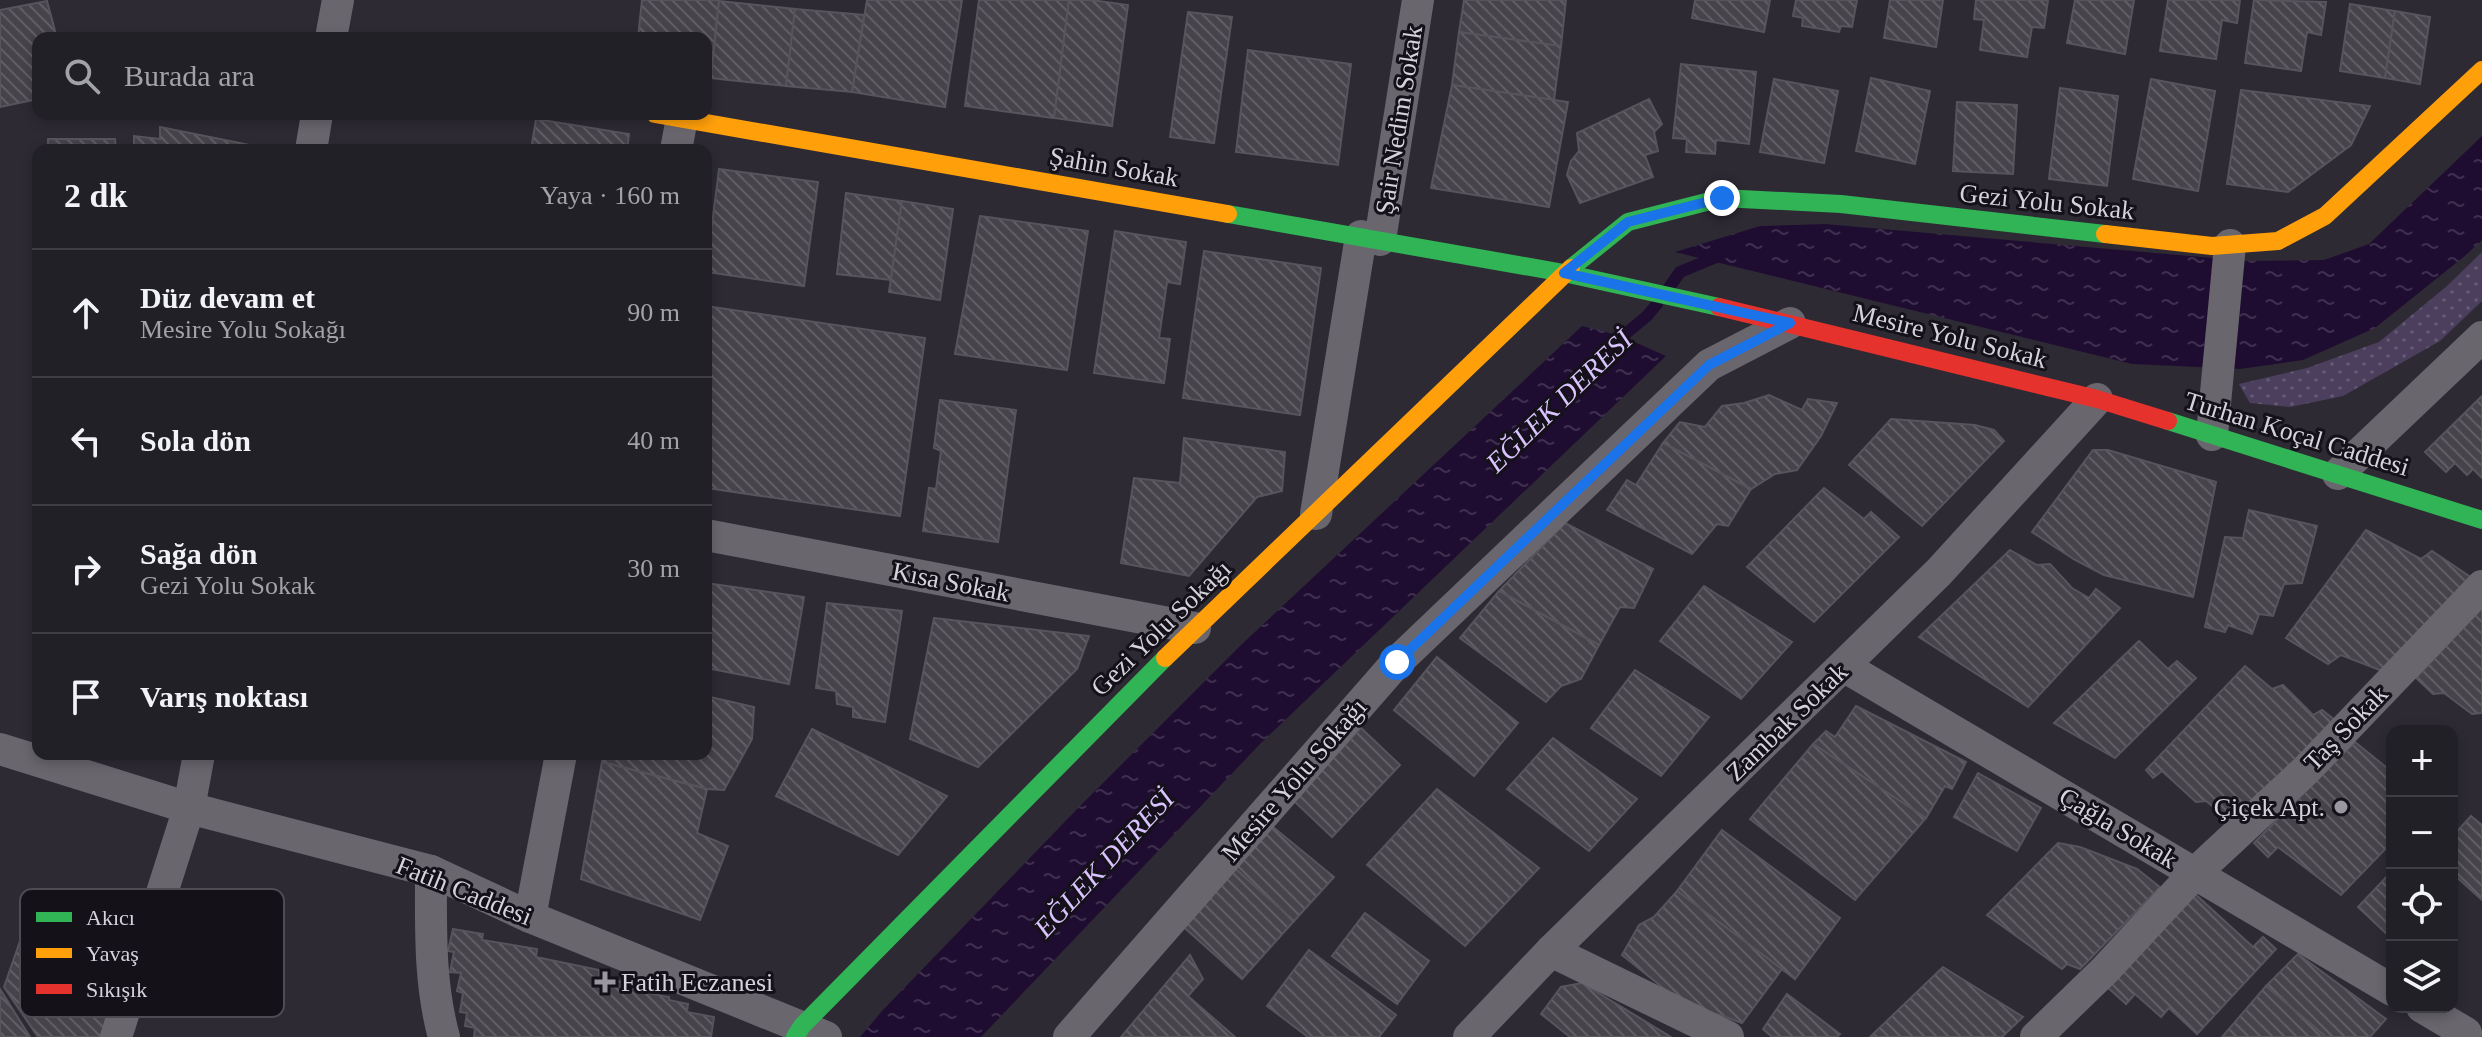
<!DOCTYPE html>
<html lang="tr">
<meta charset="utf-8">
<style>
body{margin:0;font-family:Georgia,serif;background:#2e2d33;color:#f1f3f6}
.controls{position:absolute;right:24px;bottom:24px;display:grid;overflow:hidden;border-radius:16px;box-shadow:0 4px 12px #0003}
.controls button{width:72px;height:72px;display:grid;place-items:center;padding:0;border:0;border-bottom:2px solid #3f3e44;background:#222027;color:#f1f3f6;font:40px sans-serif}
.stop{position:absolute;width:24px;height:24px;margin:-18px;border:6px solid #1a73e8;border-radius:50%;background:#fff}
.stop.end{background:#1a73e8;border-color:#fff;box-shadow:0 2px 8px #0008}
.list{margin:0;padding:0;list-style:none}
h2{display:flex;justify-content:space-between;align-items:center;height:104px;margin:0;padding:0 32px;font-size:34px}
h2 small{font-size:26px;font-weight:400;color:#a2a3a7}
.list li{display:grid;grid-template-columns:52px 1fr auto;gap:24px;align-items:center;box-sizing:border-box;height:128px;padding:0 32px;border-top:2px solid #3f3e44}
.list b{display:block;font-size:30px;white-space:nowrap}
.list p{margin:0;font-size:26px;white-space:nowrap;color:#a2a3a7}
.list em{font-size:26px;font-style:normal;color:#a2a3a7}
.icon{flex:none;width:44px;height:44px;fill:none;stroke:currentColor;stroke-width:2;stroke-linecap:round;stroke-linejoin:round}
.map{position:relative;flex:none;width:2482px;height:1037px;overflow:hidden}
.search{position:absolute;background:#222027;box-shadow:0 4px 12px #0003;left:32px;top:32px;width:680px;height:88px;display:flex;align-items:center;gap:20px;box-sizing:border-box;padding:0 28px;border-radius:16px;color:#a2a3a7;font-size:30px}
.panel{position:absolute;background:#222027;box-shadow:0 4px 12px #0003;left:32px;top:144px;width:680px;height:616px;border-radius:16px}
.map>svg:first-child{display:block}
.grass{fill:url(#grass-dots)}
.water{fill:url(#water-ripples)}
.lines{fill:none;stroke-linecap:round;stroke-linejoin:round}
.stream{stroke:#1f0d31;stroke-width:12}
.building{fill:url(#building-back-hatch);stroke:#57545c;stroke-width:2}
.street{stroke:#69666e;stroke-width:32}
.fast{stroke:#30b455;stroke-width:18}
.slow{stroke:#ff9f0a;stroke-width:18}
.jam{stroke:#e5322d;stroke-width:18}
.route{stroke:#1a73e8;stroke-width:10}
.poi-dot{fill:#9b97a1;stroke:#141118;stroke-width:3}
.labels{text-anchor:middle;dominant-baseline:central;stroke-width:6;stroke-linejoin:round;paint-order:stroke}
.street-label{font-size:26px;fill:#d5d2dc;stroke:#141118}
.poi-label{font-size:26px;fill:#d5d2dc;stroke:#141118;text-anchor:end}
.water-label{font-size:28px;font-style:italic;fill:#d9c3fe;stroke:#141118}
.key{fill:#141118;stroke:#4e4b53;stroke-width:2}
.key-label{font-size:22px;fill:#d5d2dc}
</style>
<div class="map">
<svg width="2482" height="1037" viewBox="0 0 2482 1037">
<defs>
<pattern id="grass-dots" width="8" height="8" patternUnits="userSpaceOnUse" patternTransform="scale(2)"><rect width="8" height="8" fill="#4b3f5d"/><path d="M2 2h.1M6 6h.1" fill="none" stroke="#645a74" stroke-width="1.8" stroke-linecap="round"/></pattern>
<pattern id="water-ripples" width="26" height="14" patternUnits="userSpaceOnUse" patternTransform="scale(2)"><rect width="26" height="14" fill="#1f0d31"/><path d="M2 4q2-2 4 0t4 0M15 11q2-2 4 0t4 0" fill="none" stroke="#3f2f4e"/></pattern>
<pattern id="building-back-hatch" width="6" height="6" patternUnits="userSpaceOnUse" patternTransform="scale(2)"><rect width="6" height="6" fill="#46434a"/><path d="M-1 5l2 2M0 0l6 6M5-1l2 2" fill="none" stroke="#605d64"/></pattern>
</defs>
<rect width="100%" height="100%" fill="#2e2a34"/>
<path class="grass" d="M2482,252V301L2440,341L2343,396L2290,407L2250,403L2239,384L2307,368L2379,342L2447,286Z"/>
<g class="water">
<path d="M2482,136V240L2466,255L2375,328L2303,360L2240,369L2132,364L1675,252L1760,226L1825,224L2247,261L2324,260L2369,244Z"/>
<path d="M1582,326L1621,336L1666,356L1261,743L981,1037H860L882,1011L1082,804L1241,645Z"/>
</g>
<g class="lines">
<g class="stream">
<path d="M1668,289L1680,272L1721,255"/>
<path d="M1612,345L1647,316L1657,304"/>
</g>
</g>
<g class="building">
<path d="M642,0H719L711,78L706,77V38H638Z"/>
<path d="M867,0H962L945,107L852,92Z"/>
<path d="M979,0H1069L1054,118L965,106Z"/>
<path d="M1069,0H1091L1128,5L1112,126L1054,118Z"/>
<path d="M1464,0H1566L1561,46L1459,32Z"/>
<path d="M1695,0H1770L1764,32L1692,18Z"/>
<path d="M1796,0H1857L1852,27L1841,26L1839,32L1802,26L1803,18L1793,16Z"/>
<path d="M1890,0H1943L1936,47L1884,38Z"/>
<path d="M1976,0H2048L2044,28L2032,27L2027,57L1980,50L1984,20L1974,19Z"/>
<path d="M2075,0H2134L2125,54L2067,43Z"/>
<path d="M2168,0H2240L2237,23L2222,20L2216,59L2160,51Z"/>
<path d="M2254,0L2326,2L2321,35L2307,32L2301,71L2245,63Z"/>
<path d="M47,1L57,38H38V99L0,107V10Z"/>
<path d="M719,1L795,9L786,86L711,78Z"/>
<path d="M2350,4L2395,11L2385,78L2340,71Z"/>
<path d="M795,9L864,15L852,92L786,86Z"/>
<path d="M2395,11L2430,17L2420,84L2385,78Z"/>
<path d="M1188,12L1232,17L1214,143L1170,137Z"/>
<path d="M1459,32L1561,46L1554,100L1452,85Z"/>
<path d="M1248,50L1351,64L1338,165L1236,152Z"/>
<path d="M1681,64L1756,72L1749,144L1716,140L1715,154L1686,152L1687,139L1673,138Z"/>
<path d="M1871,78L1930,91L1915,164L1856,151Z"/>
<path d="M1774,79L1838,91L1824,163L1760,152Z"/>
<path d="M2151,79L2215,91L2198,191L2133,179Z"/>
<path d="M1452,85L1568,102L1549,207L1431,188Z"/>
<path d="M2060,88L2118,96L2107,186L2049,179Z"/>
<path d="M2241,90L2370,106L2351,145L2288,192L2227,184Z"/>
<path d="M1649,99L1662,124L1654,132L1658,151L1645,155L1653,177L1580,203L1567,175L1571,161L1579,151L1577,133Z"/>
<path d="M1957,102L2017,105L2013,174L1953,171Z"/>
<path d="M536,119L629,134L627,150H531Z"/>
<path d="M160,127L270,149V150H134V136L160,139Z"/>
<path d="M48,139H115L116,150H48Z"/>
<path d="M719,169L818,182L804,286L706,272Z"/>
<path d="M846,193L902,201L891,280L837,274Z"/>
<path d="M902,201L953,209L940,300L889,292Z"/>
<path d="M980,216L1088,231L1067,370L955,354Z"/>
<path d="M1115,231L1186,242L1180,284L1167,282L1159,338L1170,339L1164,383L1094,373Z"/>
<path d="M1204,251L1321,268L1300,415L1183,398Z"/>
<path d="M706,306L925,338L900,516L706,488Z"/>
<path d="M1769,395L1802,410L1808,399L1837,403L1821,436L1797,470L1775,474L1751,489L1663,443L1680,422L1705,427L1722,406L1744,403Z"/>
<path d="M2482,396V478L2473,469L2467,475L2455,463L2446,472L2425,452Z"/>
<path d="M940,400L1016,410L998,542L923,531L929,488L936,489L941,451L934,448Z"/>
<path d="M1891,419L1975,425L1994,430L2004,441L1922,526L1849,465Z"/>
<path d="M1184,438L1285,452L1282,491L1257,497L1189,576L1121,563L1134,478L1180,483Z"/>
<path d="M1663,443L1751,489L1728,526L1717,524L1692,554L1607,510L1627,480L1636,485Z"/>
<path d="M2093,450H2108L2216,482L2193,597L2104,575L2075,560L2032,532Z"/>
<path d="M1824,488L1864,519L1871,512L1899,537L1814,622L1747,567Z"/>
<path d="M2249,510L2317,526L2302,583L2284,584L2273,616L2259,614L2252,634L2228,625L2225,632L2205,627L2225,537L2243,538Z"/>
<path d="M1565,523L1653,569L1634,608L1620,607L1599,645L1499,591Z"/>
<path d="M2366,530L2421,559L2432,551L2472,578L2385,672L2341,655L2328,664L2286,638Z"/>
<path d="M2010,550L2037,565L2050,564L2072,588L2089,598L2096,589L2120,608L2028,707L1919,637Z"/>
<path d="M706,583L804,597L789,684L706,668Z"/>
<path d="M1704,586L1792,642L1741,699L1660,641Z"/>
<path d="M1499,591L1599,645L1581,679L1561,686L1546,702L1460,638Z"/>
<path d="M827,603L902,611L885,722L853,717V707L837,704L836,691L816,688Z"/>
<path d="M2482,608V713L2472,714L2444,693L2433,694L2416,678Z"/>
<path d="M934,618L1089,636L1077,669L978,767L910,739Z"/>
<path d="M2139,641L2168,669L2177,661L2196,678L2115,758L2054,723Z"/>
<path d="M1437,657L1518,723L1474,776L1394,710Z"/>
<path d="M2245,666L2272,689L2283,685L2313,715L2322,710L2335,720L2233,823L2206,801L2196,802L2162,771L2153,778L2146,770Z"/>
<path d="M1635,670L1709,717L1661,776L1591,728Z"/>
<path d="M706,696L754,707L752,739L724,790L707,789L602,762L604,754H706Z"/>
<path d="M1856,706L1966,762L1952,789L1945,786L1926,818L1813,744L1826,731L1835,737Z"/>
<path d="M1361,728L1400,765L1332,837L1293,800Z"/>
<path d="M812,729L947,796L898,855L776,796Z"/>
<path d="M1553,738L1637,799L1589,851L1507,789Z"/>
<path d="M2355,742L2392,772V842L2341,895L2278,847L2268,857L2254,843Z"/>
<path d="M1813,744L1926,818L1855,900L1750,819Z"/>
<path d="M602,762L707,789L697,833L728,846L700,920L581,879Z"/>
<path d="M1978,773L2041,808L2017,851L1954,817Z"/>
<path d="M1437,789L1539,868L1465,946L1367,865Z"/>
<path d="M2471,816L2482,825V900L2452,873V837Z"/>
<path d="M1267,822L1334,877L1294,921L1231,865Z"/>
<path d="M1722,830L1840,918L1795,979L1677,891Z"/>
<path d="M2058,843L2080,847L2137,869L2160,887L2080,969L2067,964L2062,969L1987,915Z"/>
<path d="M1231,865L1294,921L1242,979L1180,924Z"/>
<path d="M2392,871V939L2358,907Z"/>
<path d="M1677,891L1782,969L1742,1023L1720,1015L1691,1010L1622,955L1639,925L1654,917Z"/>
<path d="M2193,892L2253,947L2263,937L2276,949L2197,1034L2169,1008L2161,1017L2135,994L2126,1004L2106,986Z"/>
<path d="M34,901L136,939L106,1037H38L4,987Z"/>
<path d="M1365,913L1429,961L1397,1004L1332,956Z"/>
<path d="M453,929L483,934L482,940L537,949L536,957L599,970V978L648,986L647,993L669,997V1000L688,1004L687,1012L714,1017L711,1037H474L475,1028L465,1026L467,1013L460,1012L463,993L457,991L461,973L450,972L454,952L448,951Z"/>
<path d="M1309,950L1396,1015L1379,1037H1308L1267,1006Z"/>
<path d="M2298,954L2386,1019L2370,1037H2326L2266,986Z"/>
<path d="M1190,955L1203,979L1188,996L1235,1037H1121Z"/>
<path d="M1943,967L2023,1017L2002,1037H1870Z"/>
<path d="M1582,983L1671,1037H1570L1541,1014L1561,987Z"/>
<path d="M2266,986L2326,1037H2222Z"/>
<path d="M0,989L30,1037H0Z"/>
<path d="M1787,994L1840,1034L1837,1037H1772L1763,1029Z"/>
</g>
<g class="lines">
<g class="street">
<path d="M331,38L338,0"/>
<path d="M311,150L317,114"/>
<path d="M676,150L682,118"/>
<path d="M1380,240L1418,0"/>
<path d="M2212,435L2230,245"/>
<path d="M2338,474L2482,337"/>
<path d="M1316,514L1361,236"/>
<path d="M706,535L1195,628"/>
<path d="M1845,667L2392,990"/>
<path d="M0,749L189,808L431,871L530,917L826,1037"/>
<path d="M431,871C431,927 429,983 444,1037"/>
<path d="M530,917L561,754"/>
<path d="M1551,951L1728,1037"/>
<path d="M2422,1007L2466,1033"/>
<path d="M116,1037L189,808L199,754"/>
<path d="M1069,1037L1397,662L1709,365L1790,323"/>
<path d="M1469,1037L1551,951L1939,572L2097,399"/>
<path d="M2036,1037L2105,970L2195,873L2305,771L2482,586"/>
</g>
<g class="fast">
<path d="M1228,214L1564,273L1719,307"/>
<path d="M1571,268L1628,222L1722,198L1841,204L2105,234"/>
<path d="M2168,421L2482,520"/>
<path d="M795,1037L802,1026L1165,658"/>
</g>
<g class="slow">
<path d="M655,114L1228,214"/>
<path d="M2105,234L2212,246L2278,241L2325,216L2482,70"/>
<path d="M1165,658L1571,268"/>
</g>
<path class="jam" d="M1719,307L2097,399L2168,421"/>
</g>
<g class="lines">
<path class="route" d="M1397,662L1709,365L1790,323L1564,273L1628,222L1722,198"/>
</g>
<g class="poi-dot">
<circle cx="2341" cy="807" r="8"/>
<path d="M601 970h8v8h8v8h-8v8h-8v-8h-8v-8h8z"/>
</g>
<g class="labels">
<g class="street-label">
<text transform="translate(1399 120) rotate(-81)">Şair Nedim Sokak</text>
<text transform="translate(1114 167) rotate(10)">Şahin Sokak</text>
<text transform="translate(2047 202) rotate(6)">Gezi Yolu Sokak</text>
<text transform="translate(1950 336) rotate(14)">Mesire Yolu Sokak</text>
<text transform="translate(2297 434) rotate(17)">Turhan Koçal Caddesi</text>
<text transform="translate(951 582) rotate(11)">Kısa Sokak</text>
<text transform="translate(1161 628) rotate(-44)">Gezi Yolu Sokağı</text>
<text transform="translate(1787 722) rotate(-44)">Zambak Sokak</text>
<text transform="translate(2346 728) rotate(-46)">Taş Sokak</text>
<text transform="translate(1294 780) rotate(-49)">Mesire Yolu Sokağı</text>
<text transform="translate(2118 828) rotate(31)">Çağla Sokak</text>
<text transform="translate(464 891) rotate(22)">Fatih Caddesi</text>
</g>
<g class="poi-label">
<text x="2325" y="807">Çiçek Apt.</text>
<text x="621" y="982" text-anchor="start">Fatih Eczanesi</text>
</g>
<g class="water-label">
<text transform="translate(1559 401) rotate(-44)">EĞLEK DERESİ</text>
<text transform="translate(1104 863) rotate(-47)">EĞLEK DERESİ</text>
</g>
</g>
<rect x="20" y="889" width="264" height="128" rx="12" class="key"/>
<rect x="36" y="912" width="36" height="10" fill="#30b455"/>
<rect x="36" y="948" width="36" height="10" fill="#ff9f0a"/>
<rect x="36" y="984" width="36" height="10" fill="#e5322d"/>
<g class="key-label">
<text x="86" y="925">Akıcı</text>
<text x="86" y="961">Yavaş</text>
<text x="86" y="997">Sıkışık</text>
</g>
</svg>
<div class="controls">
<button>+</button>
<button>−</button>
<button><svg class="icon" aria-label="locate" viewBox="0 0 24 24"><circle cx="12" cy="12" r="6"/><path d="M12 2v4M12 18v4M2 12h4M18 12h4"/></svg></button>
<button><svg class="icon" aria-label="layers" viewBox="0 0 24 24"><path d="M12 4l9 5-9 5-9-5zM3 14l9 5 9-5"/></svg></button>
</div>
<div class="stop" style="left:1397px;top:662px"></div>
<div class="stop end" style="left:1722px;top:198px"></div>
<div class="search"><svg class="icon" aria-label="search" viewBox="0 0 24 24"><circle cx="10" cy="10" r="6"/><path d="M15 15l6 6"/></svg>Burada ara</div>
<section class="panel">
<h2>2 dk<small>Yaya · 160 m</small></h2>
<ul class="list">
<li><svg class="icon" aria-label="ahead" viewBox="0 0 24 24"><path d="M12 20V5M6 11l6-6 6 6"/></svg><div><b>Düz devam et</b><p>Mesire Yolu Sokağı</p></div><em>90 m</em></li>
<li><svg class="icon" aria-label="left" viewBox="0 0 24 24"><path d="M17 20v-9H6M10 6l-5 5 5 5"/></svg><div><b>Sola dön</b></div><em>40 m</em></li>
<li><svg class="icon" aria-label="right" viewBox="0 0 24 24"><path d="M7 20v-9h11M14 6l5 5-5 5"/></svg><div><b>Sağa dön</b><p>Gezi Yolu Sokak</p></div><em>30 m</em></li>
<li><svg class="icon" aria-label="arrive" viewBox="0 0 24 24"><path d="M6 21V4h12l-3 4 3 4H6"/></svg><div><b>Varış noktası</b></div></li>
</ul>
</section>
</div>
